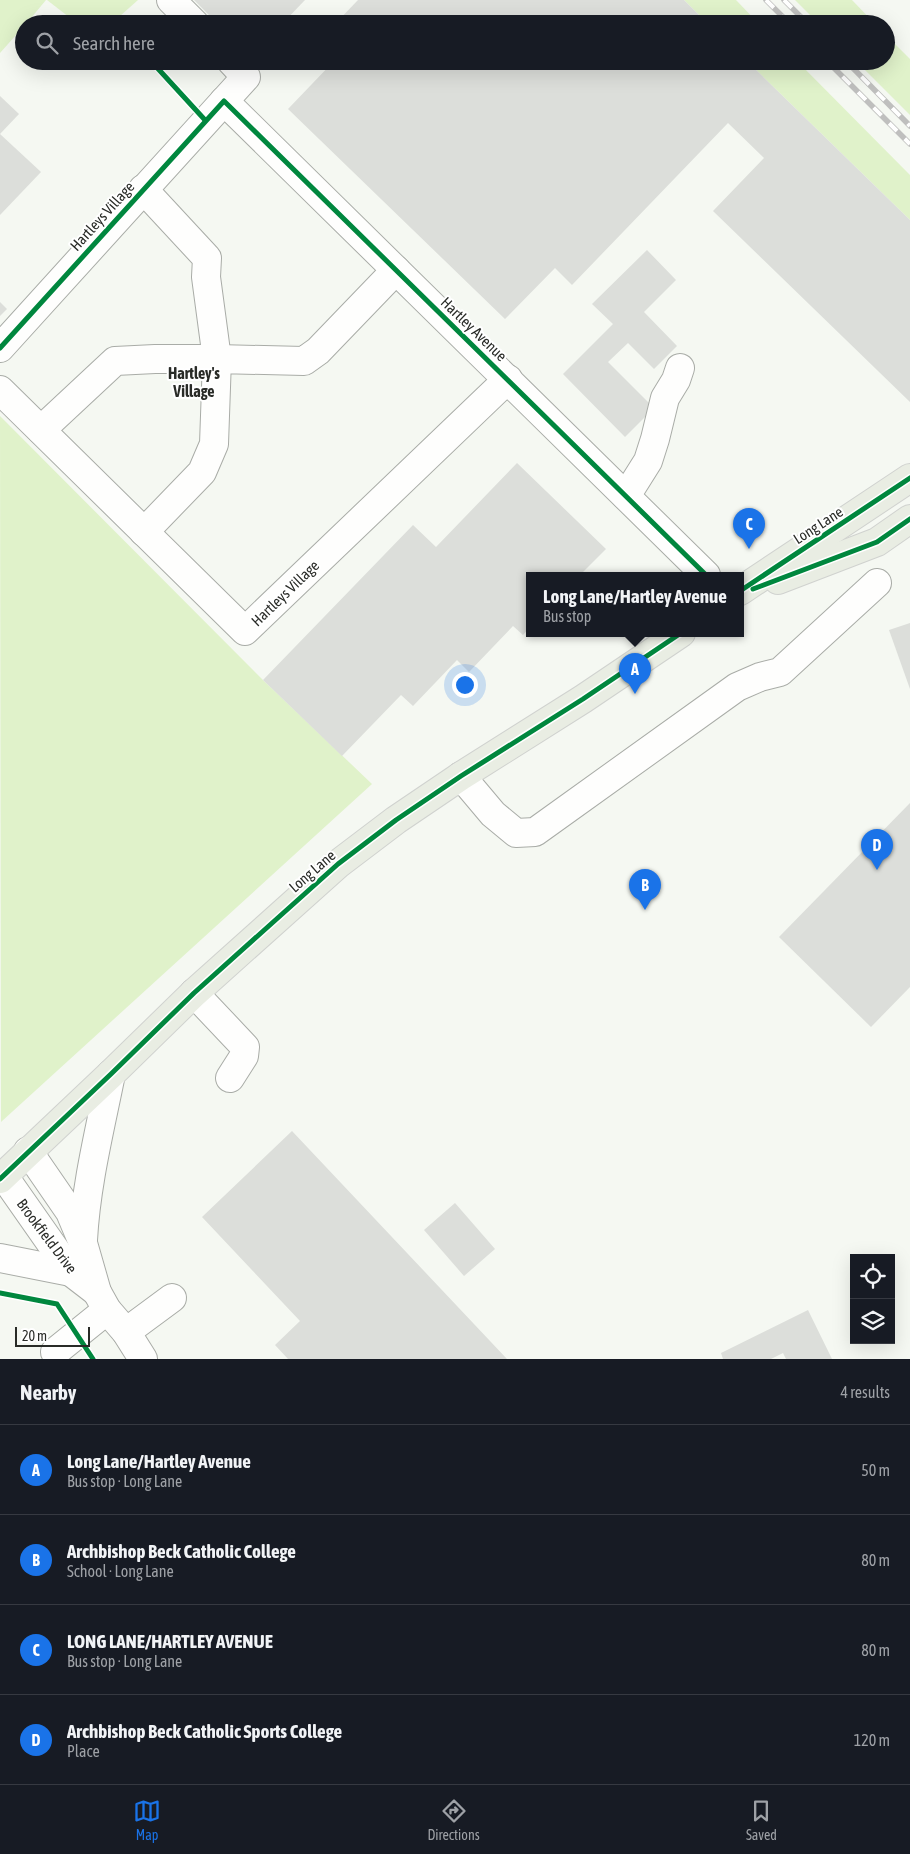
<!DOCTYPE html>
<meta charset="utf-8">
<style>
body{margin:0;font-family:"Asap Condensed",sans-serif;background:#242831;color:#f1f3f6}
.controls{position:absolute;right:15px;bottom:15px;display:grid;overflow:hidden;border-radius:0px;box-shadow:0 5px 20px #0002}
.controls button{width:45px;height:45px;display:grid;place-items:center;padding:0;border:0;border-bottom:1px solid #363941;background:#171b24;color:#f1f3f6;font:25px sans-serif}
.scale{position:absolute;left:15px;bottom:12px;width:75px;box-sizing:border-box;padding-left:5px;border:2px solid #292b27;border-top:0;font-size:14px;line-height:18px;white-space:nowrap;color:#292b27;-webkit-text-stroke:4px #fff;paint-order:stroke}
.you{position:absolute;left:464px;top:684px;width:18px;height:18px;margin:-12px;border:4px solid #fff;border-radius:50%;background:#1a73e8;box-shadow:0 0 0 8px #1a73e833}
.badge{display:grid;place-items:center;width:32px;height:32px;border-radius:50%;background:#1a73e8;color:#fff;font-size:16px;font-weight:700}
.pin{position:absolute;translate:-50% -41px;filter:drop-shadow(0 1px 2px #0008)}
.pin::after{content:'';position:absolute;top:26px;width:18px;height:15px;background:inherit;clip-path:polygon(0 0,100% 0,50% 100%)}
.popup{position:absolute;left:526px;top:572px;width:218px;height:65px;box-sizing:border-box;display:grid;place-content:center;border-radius:0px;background:#171b24;filter:drop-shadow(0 1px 4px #0005);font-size:16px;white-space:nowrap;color:#9ea1a6}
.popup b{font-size:19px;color:#f1f3f6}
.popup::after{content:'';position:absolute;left:50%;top:100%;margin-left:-10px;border:10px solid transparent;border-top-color:#171b24}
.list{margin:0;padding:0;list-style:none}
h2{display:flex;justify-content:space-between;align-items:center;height:65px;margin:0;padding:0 20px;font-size:21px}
h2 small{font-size:16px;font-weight:400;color:#9ea1a6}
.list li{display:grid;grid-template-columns:32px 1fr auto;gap:15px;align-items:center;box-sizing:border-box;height:90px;padding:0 20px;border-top:1px solid #363941}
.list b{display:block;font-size:19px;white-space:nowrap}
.list p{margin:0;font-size:16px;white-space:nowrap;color:#9ea1a6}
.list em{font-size:16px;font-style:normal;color:#9ea1a6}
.icon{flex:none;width:28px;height:28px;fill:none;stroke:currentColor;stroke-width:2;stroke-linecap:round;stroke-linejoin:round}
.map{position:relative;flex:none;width:910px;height:1359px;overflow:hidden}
.search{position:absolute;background:#171b24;box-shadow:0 5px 20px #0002;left:15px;right:15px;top:15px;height:55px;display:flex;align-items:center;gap:12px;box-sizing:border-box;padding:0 18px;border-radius:28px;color:#9ea1a6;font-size:19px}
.sheet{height:425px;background:#171b24}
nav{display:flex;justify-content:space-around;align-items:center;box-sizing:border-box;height:70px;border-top:1px solid #363941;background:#171b24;font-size:14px;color:#9ea1a6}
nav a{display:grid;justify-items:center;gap:2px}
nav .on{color:#1a73e8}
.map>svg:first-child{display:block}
.green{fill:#e0f2ca}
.building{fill:#dcdeda}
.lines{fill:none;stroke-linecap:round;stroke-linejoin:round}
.minor-casing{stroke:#a9aca7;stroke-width:30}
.major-casing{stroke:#d0d2cf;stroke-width:30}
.minor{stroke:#fefefd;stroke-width:28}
.major{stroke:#e9ede3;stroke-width:28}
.rail-casing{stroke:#bfbfbe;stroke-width:5.5}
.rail{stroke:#fff;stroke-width:4;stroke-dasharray:11;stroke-linecap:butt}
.cycleway-casing{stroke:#fff;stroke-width:8}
.cycleway{stroke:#00873e;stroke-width:5}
.labels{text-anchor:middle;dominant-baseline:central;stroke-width:4;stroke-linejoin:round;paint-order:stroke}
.street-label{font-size:15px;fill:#292b27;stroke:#fff}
.neighbourhood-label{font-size:16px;font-weight:bold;fill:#292b27;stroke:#fff}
</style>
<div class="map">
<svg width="910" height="1359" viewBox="0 0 910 1359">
<rect width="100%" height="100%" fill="#f5f8f2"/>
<g class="green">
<path d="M0,0H46L26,24H24V26L0,53Z"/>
<path d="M47,0H138L111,24H78Z"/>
<path d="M684,0H736L759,24H708Z"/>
<path d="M795,0H852L875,24H819Z"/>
<path d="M886,35L910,59V115L856,61H886Z"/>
<path d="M747,61H797L910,175V220Z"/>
<path d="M0,416L263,680L372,784L1,1122Z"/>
</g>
<g class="building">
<path d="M194,0H305L282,24H218Z"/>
<path d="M358,0H684L708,24H335Z"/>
<path d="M334,61H747L910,220V402L713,211L764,158L728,123L572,285L555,268L505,319L288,109Z"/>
<path d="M0,96L19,114L0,134Z"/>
<path d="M0,134L41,172L0,215Z"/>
<path d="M647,250L676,280L644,312L677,346L654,369L628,343L608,362L654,408L625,437L563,374L613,324L592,304Z"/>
<path d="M0,302L7,309L0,316Z"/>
<path d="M517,463L606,549L580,575H530V627L523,635L513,626L469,672L457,660L413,706L401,695L342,756L263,680L413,525L436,547Z"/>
<path d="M910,623V689L889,630Z"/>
<path d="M910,803V987L871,1027L779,937Z"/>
<path d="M292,1131L507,1359H288L275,1345L300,1321L202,1217Z"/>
<path d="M455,1203L495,1249L464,1276L424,1230Z"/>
<path d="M808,1310L832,1359H786L783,1353L771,1359H723L721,1353Z"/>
</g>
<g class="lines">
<defs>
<g id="minor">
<path d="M171,0L195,24"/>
<path d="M224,101L706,575"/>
<path d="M0,348L246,77L231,61"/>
<path d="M0,390L245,631L508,379"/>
<path d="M41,430L115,361L155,359H217L206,277L207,258L143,189"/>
<path d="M626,496L648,461L655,439L665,398L676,380L680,368"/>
<path d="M144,532L202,472L214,444L217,359L304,361L318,351L396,270"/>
<path d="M461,776L493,814L516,833L535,832L737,687L760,677L780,672L877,583"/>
<path d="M194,993L245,1047L244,1056L230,1078"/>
<path d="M28,1151L70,1212L83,1243L97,1292L107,1310L126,1332L143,1359"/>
<path d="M3,1175L71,1272L97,1292"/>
<path d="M83,1240C86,1184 100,1129 111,1074"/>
<path d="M0,1258L71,1272"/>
<path d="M126,1332L172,1298"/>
<path d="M55,1352L107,1310"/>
</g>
<g id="major">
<path d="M778,580L877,542L910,519"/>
<path d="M740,591L910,478"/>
<path d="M0,1179L111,1074L194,993L338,864L396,820L461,776L583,699L681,633"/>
</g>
</defs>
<use href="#minor" class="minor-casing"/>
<use href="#major" class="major-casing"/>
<use href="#minor" class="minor"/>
<use href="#major" class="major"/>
<defs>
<g id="rail">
<path d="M766,0L790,24"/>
<path d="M784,0L808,24"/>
<path d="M827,61L910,144"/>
<path d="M846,61L910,126"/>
</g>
</defs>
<use href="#rail" class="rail-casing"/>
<use href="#rail" class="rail"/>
<defs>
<g id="cycleway">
<path d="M151,61L205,120"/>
<path d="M0,348L224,101L706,575"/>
<path d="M753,589L877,542L910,519"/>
<path d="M740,591L910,478"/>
<path d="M0,1179L111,1074L194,993L338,864L396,820L461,776L583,699L681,633"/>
<path d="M0,1293L57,1304L93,1359"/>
</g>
</defs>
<use href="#cycleway" class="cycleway-casing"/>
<use href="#cycleway" class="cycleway"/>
</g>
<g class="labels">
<g class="street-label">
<text transform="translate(102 216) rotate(-48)">Hartleys Village</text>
<text transform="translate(474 329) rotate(44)">Hartley Avenue</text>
<text transform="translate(818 525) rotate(-33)">Long Lane</text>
<text transform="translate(285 593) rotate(-44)">Hartleys Village</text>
<text transform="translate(312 871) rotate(-41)">Long Lane</text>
<text transform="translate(47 1236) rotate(53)">Brookfield Drive</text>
</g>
<g class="neighbourhood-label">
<text x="194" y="373">Hartley's<tspan x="194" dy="18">Village</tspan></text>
</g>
</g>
</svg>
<div class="controls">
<button><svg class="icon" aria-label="locate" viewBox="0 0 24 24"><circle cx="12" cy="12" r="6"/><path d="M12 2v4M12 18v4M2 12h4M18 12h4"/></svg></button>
<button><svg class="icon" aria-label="layers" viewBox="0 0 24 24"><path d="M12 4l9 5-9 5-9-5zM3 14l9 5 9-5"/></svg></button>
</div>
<div class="scale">20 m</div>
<div class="you"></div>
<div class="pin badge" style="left:635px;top:694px">A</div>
<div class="popup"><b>Long Lane/Hartley Avenue</b>Bus stop</div>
<div class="pin badge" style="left:645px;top:910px">B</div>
<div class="pin badge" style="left:749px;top:549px">C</div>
<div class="pin badge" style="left:877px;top:870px">D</div>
<div class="search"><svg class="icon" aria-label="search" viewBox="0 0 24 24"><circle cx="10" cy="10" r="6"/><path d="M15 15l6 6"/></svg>Search here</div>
</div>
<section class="sheet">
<h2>Nearby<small>4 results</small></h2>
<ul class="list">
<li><span class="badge">A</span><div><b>Long Lane/Hartley Avenue</b><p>Bus stop · Long Lane</p></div><em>50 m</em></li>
<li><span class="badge">B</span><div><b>Archbishop Beck Catholic College</b><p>School · Long Lane</p></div><em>80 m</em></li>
<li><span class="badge">C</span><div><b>LONG LANE/HARTLEY AVENUE</b><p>Bus stop · Long Lane</p></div><em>80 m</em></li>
<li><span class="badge">D</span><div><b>Archbishop Beck Catholic Sports College</b><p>Place</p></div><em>120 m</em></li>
</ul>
</section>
<nav>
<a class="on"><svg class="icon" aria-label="map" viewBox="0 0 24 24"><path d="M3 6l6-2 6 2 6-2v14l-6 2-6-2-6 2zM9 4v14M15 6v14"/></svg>Map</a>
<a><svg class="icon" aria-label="directions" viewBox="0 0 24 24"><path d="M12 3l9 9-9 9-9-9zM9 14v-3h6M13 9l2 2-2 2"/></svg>Directions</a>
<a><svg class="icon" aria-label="saved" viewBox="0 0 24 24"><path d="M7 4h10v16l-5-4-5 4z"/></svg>Saved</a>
</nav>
